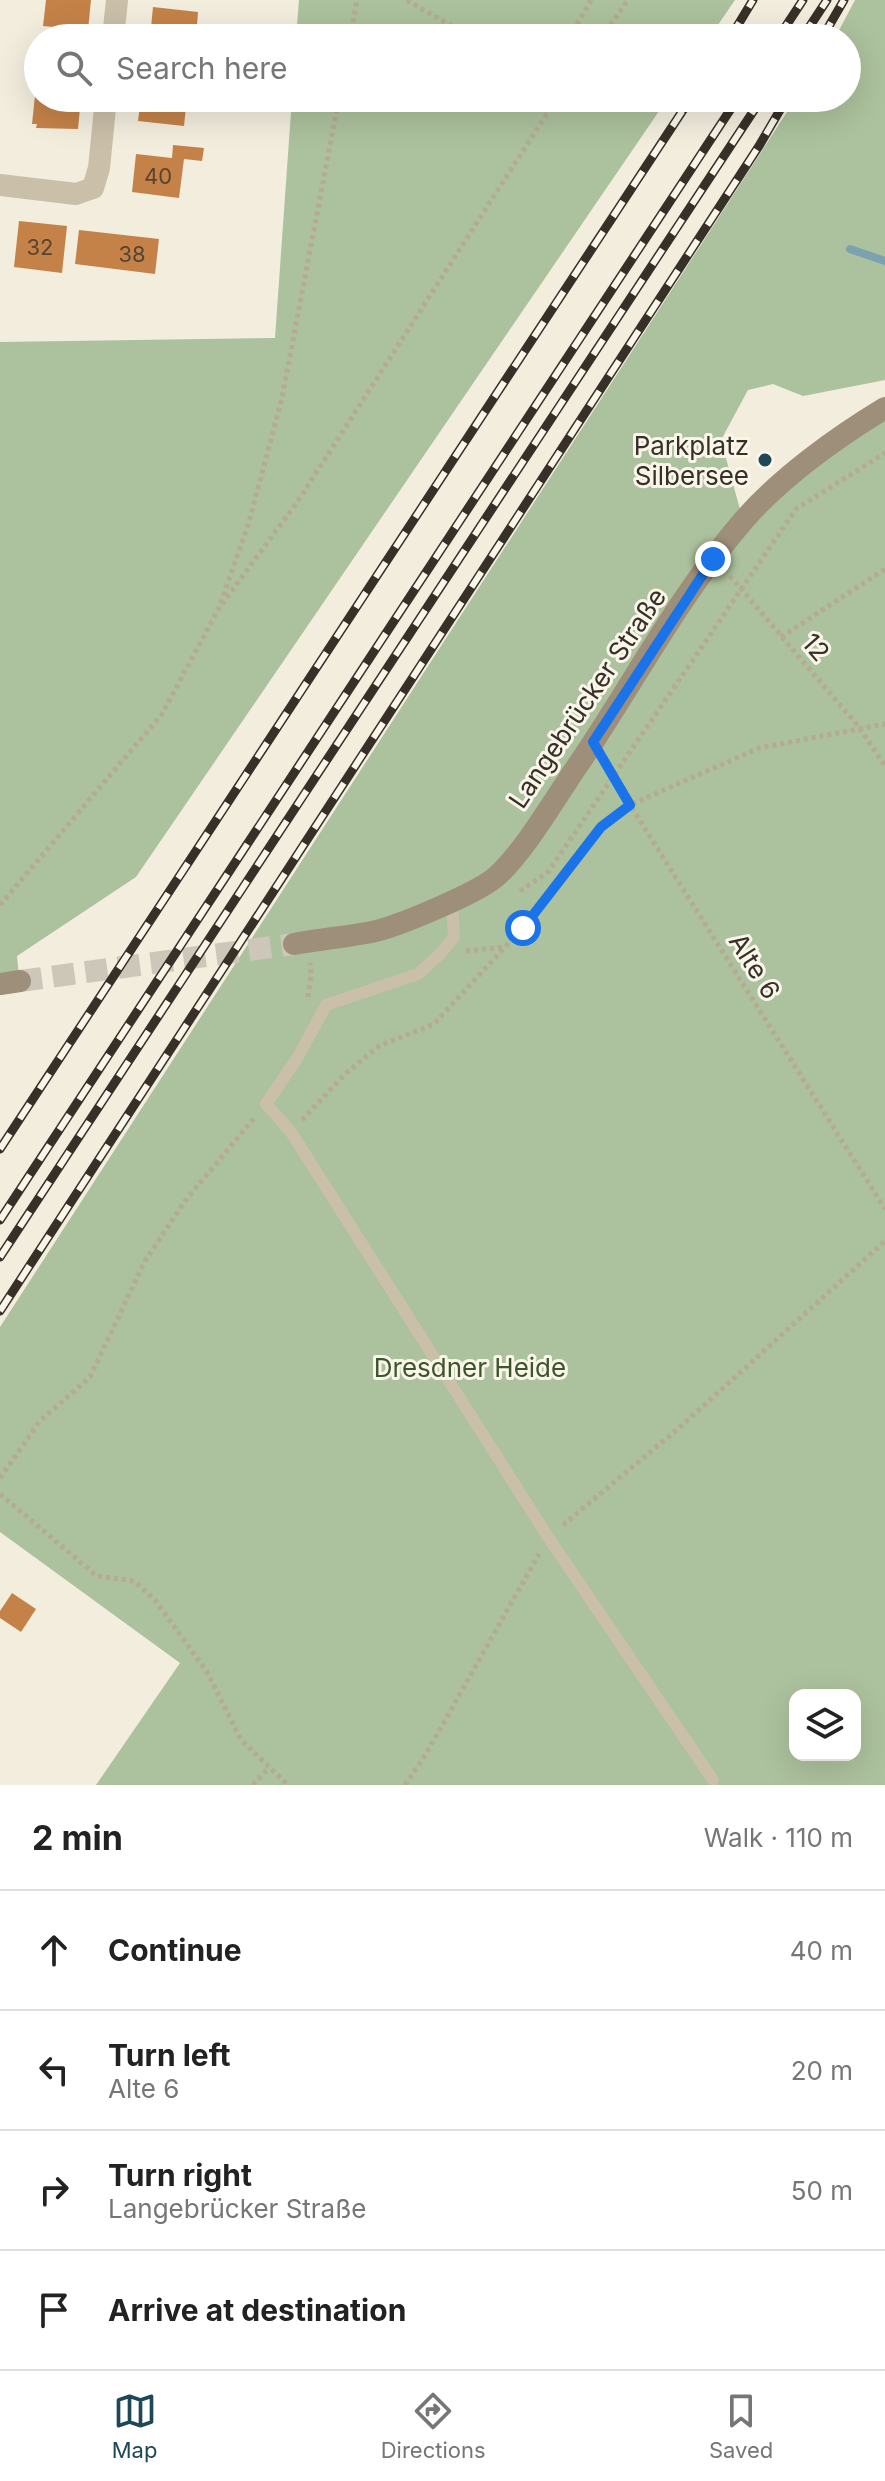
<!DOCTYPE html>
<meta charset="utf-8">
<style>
body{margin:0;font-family:Inter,sans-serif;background:#f2f2f2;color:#222}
.controls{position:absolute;right:24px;bottom:24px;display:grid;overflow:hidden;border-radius:16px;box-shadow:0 8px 32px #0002}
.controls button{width:72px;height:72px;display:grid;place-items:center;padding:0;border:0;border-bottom:2px solid #e0e0e0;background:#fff;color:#222;font:40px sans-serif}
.stop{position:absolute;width:24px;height:24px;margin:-18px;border:6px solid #1a73e8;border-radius:50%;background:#fff}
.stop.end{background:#1a73e8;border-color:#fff;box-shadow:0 2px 8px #0008}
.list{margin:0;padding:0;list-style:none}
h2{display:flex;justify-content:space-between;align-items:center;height:104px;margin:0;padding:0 32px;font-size:34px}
h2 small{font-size:26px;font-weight:400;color:#767676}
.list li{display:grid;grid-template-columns:52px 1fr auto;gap:24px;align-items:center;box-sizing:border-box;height:120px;padding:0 32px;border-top:2px solid #e0e0e0}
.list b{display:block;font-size:30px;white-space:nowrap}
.list p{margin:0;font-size:26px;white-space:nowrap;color:#767676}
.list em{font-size:26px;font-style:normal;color:#767676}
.icon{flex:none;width:44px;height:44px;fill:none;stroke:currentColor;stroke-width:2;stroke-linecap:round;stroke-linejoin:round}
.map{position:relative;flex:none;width:885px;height:1785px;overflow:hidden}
.search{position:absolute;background:#fff;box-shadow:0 8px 32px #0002;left:24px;right:24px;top:24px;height:88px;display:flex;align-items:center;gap:20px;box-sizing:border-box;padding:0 28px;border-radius:44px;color:#767676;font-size:30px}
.sheet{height:584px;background:#fff}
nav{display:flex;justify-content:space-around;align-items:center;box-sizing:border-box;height:112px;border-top:2px solid #e0e0e0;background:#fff;font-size:22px;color:#767676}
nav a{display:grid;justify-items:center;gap:4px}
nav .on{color:#1e4758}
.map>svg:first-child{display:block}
.green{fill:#acc19d;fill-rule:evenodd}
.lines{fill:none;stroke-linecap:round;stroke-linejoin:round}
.stream{stroke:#7ca1af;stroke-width:8}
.building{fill:#c48248}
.secondary-tunnel{stroke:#cdc7b9;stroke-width:22;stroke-dasharray:22 11;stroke-linecap:butt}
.path{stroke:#b6aa93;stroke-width:5;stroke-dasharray:4 4;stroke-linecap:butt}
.service{stroke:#cabfa8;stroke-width:12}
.minor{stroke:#cabfa8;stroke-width:22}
.secondary{stroke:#9e8f7a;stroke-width:22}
.rail-casing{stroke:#373028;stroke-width:9}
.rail{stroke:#f9f6e9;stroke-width:6;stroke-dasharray:18;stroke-linecap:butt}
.route{stroke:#1a73e8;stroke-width:10}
.poi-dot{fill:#1e4758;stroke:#f9f6e9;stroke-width:3}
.labels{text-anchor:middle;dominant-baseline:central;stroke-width:6;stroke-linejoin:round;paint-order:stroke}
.number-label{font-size:22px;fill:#5a4430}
.poi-label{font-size:26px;fill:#373028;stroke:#f9f6e9;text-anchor:end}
.street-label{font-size:26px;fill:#373028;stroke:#f9f6e9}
.park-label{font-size:26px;fill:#3d552c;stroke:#f9f6e9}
</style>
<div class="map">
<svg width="885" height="1785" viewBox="0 0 885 1785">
<rect width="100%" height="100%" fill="#f2eddd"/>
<g class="green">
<path d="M299,0H735L709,38H296Z"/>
<path d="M855,0H885V380L803,396L773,384L748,390L721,440L741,513L885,403V1785H96L180,1663L0,1532V1327L796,98H847V38H835ZM795,1695H855V1755H795Z"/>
<path d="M292,98H668L136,877L17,956L19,976L0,978V342L275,338Z"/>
</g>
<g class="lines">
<path class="stream" d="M850,249L885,261"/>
</g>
<g class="building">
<path d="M46,0H91L88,30L43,26Z"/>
<path d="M153,7L198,12L196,38H150Z"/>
<path d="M36,86L38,98H81L78,129L36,128L37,124H32Z"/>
<path d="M141,98H187L184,126L138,121Z"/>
<path d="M173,145L204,148L202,161L184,159L179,198L132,192L136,154L172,158Z"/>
<path d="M19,221L67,226L62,273L14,267Z"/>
<path d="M79,230L159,239L155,274L75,264Z"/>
<path d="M12,1593L36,1609L21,1632L0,1618V1611Z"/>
</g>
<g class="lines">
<path class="secondary-tunnel" d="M20,981L294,944"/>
<g class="path">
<path d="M407,0L472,38"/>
<path d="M350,38L357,0"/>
<path d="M569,38L591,0"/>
<path d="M601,38L628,0"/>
<path d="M730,576L859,727L885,766"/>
<path d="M222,604L298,501L557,98"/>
<path d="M781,637L885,569"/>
<path d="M606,767L885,1209"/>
<path d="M520,891L548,872L796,509L885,453"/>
<path d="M0,905L162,714L219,608L249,522L282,398L339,98"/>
<path d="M466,951L505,947L523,928L601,827L630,805L759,748L885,724"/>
<path d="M308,997L311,976L310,963"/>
<path d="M302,1120L345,1074L379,1046L434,1024L505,947"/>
<path d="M0,1478L40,1421L90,1377L145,1261L185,1201L255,1117"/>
<path d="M0,1494L97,1576L134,1581L155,1600L207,1672L241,1740L288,1785"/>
<path d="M563,1525L679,1428L885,1241"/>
<path d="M253,1785L269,1768"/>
<path d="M405,1785L426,1754L539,1554"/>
</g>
<path class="service" d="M452,902L454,937L440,954L418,974L326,1005L298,1057L266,1104L291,1132L548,1537L713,1780"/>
<g class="minor">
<path d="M113,38L117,0"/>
<path d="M0,185L76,194L93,188L99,168L106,98"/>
</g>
<g class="secondary">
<path d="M294,944C320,939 346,937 372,932C396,927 481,892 498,875C527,848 557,795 580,762C634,682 680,594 743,521C780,478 837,437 885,408"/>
<path d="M0,984L20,981"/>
</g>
<defs>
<g id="rail">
<path d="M730,38L753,0"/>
<path d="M778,38L803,0"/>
<path d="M802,38L827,0"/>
<path d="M822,38L844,0"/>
<path d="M0,1149L691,98"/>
<path d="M0,1220L738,98"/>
<path d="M0,1257L762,98"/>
<path d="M0,1311L759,146L787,98"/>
</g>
</defs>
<use href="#rail" class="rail-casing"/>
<use href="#rail" class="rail"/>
</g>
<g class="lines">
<path class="route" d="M523,928L601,827L630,805L593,742L713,559"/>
</g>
<circle class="poi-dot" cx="765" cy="460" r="8"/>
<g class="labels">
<g class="number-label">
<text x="158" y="176">40</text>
<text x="40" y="247">32</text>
<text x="132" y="254">38</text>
</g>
<g class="poi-label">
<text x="749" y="445">Parkplatz<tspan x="749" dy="30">Silbersee</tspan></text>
</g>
<g class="street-label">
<text transform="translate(816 647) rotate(49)">12</text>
<text transform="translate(587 698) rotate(-56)">Langebrücker Straße</text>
<text transform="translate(755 966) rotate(58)">Alte 6</text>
</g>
<g class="park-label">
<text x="470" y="1367">Dresdner Heide</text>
</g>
</g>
</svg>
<div class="controls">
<button><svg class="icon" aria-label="layers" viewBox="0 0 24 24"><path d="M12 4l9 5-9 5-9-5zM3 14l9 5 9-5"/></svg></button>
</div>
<div class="stop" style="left:523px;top:928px"></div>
<div class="stop end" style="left:713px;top:559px"></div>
<div class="search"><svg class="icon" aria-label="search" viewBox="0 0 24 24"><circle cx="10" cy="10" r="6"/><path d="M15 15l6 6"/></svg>Search here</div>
</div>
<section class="sheet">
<h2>2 min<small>Walk · 110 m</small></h2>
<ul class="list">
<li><svg class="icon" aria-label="ahead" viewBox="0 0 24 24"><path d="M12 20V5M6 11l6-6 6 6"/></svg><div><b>Continue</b></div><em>40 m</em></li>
<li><svg class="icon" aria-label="left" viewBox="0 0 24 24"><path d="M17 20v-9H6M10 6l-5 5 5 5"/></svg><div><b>Turn left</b><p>Alte 6</p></div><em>20 m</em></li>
<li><svg class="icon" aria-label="right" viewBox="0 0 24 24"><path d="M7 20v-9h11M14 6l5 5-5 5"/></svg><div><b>Turn right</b><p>Langebrücker Straße</p></div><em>50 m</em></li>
<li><svg class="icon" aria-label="arrive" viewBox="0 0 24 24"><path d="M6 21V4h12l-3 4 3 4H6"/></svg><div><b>Arrive at destination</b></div></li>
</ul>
</section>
<nav>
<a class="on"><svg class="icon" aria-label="map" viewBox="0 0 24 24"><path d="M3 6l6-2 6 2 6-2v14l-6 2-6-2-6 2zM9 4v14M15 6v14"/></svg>Map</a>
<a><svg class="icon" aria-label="directions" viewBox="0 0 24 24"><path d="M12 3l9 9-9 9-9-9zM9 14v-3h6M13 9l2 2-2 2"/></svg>Directions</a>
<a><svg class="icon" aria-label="saved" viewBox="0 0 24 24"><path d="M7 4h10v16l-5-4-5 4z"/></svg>Saved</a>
</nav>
